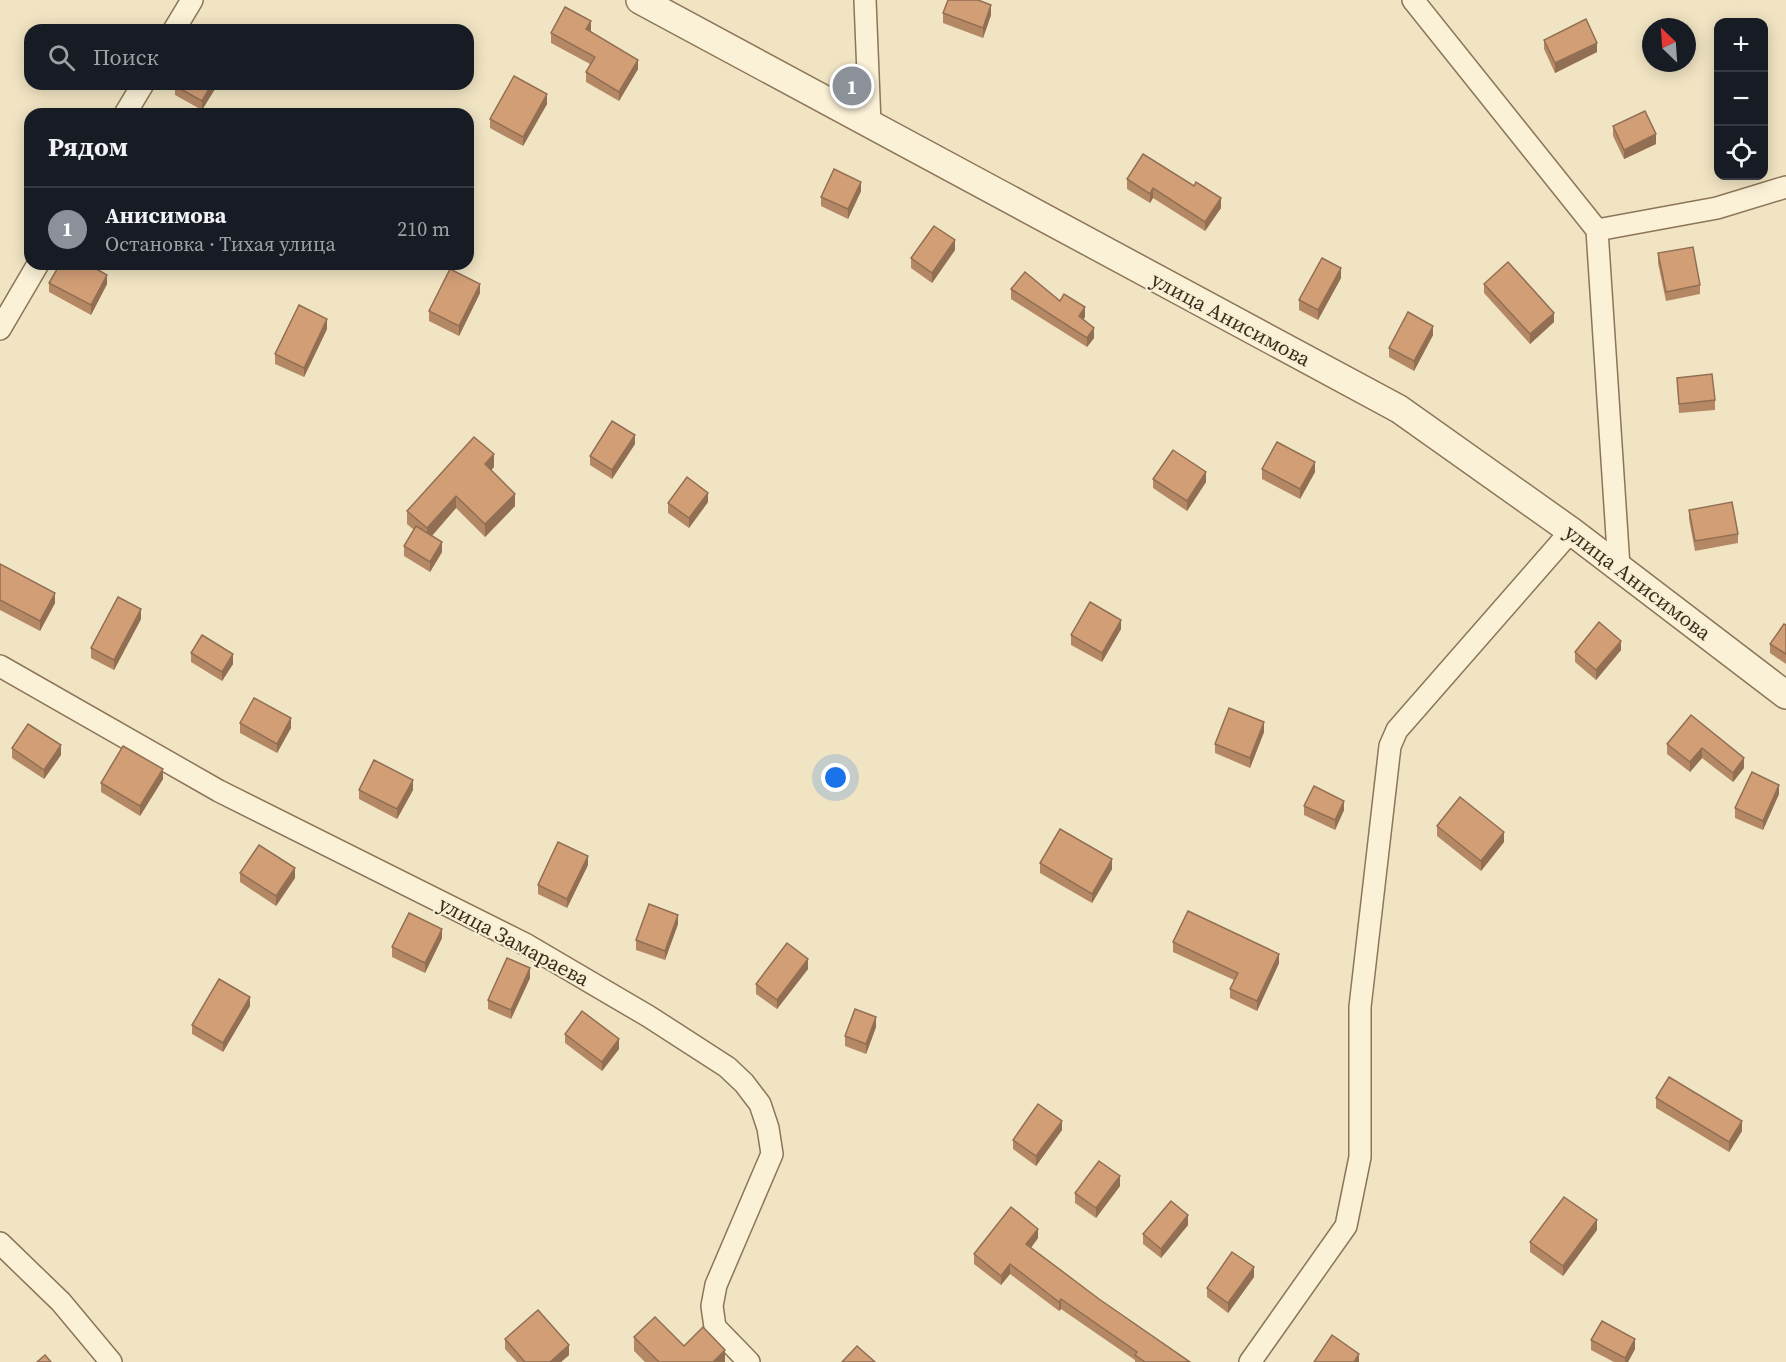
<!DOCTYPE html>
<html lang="ru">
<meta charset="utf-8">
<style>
body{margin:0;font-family:"Source Serif 4",serif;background:#20242c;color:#f1f3f6}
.controls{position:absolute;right:18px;top:18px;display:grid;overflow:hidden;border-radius:12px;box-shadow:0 3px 15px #0003}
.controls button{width:54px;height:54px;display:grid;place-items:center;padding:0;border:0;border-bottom:2px solid #363941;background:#171b24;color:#f1f3f6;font:30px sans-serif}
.compass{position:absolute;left:1642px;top:18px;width:54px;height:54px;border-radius:50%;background:#171b24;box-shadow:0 3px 15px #0003;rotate:335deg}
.you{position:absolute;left:836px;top:778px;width:21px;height:21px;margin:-15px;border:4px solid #fff;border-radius:50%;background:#1a73e8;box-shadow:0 0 0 9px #1a73e833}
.badge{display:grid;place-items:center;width:39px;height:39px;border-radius:50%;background:#8c9099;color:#fff;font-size:20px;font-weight:700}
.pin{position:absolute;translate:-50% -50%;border:3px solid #fff;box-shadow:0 2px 6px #0006}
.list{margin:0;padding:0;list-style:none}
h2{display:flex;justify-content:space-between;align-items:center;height:78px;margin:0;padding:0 24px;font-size:26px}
h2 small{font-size:20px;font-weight:400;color:#9ea1a6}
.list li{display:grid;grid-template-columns:39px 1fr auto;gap:18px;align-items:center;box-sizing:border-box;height:84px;padding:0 24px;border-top:2px solid #363941}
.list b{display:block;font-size:22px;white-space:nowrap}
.list p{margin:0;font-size:20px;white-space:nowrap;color:#9ea1a6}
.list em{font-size:20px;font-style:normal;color:#9ea1a6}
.icon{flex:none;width:33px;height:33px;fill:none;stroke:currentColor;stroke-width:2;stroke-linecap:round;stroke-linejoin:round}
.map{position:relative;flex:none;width:1786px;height:1362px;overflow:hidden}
.search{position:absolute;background:#171b24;box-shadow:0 3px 15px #0003;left:24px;top:24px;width:450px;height:66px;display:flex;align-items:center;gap:15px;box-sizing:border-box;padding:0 21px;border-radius:18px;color:#9ea1a6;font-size:22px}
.panel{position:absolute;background:#171b24;box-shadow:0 3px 15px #0003;left:24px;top:108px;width:450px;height:162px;border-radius:18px}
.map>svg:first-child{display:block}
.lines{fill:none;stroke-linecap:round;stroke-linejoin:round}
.minor-casing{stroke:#8c7558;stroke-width:24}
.tertiary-casing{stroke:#8c7558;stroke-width:30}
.minor{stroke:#fbf1d7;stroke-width:21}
.tertiary{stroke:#fbf1d7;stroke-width:27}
.wall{fill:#b48865}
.shaded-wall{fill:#926f53}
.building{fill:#d19e76;stroke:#926f53;stroke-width:1.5}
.labels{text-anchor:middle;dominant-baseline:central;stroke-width:4.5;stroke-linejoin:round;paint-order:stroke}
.street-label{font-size:21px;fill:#3b2c1d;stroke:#f7eed3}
</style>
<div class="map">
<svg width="1786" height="1362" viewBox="0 0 1786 1362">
<rect width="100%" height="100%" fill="#f1e4c3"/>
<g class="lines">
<defs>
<g id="minor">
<path d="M865,0L870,124"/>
<path d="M1413,0L1597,230L1619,567"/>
<path d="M174,30L192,0"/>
<path d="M125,114L143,84"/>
<path d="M1597,230L1717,208L1786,187"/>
<path d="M0,329L38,264"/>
<path d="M0,666L219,791L527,945L648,1016L727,1067L744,1083L760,1104L768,1128L772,1154L716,1285L712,1306L715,1327L749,1362"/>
<path d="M0,1243L61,1302L111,1362"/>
<path d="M1250,1362L1346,1226L1360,1157V1007L1390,746L1397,730L1571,531"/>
</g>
<path id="tertiary" d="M640,0L1399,409L1571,531L1786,695"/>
</defs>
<use href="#minor" class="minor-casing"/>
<use href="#tertiary" class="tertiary-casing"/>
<use href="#minor" class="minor"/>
<use href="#tertiary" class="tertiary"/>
</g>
<g class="wall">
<path d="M943,13L991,15L983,38L943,23Z"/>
<path d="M591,30L590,31L638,69L619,101L586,82V72L590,64L551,43V33Z"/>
<path d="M1544,40L1597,52L1555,73L1544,49Z"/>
<path d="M176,84H218L202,110L175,95V86Z"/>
<path d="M547,104L523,146L490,128V119Z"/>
<path d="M1613,126L1656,144L1624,159L1613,136Z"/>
<path d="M1127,179L1221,208L1205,231L1153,198L1150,203L1127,189Z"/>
<path d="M861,191L848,219L821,206V197Z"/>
<path d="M955,250L932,283L911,268V258Z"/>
<path d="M1658,253L1700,285V294L1666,301L1658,263Z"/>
<path d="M1341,278L1318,320L1299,310V300Z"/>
<path d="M49,283L107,284L91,315L49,292Z"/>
<path d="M1484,284L1554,322L1530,344L1484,293Z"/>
<path d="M1011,289L1060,301L1085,317L1083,320L1094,338L1087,347L1011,299Z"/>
<path d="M480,293L459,336L429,321V311Z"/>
<path d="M327,329L304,377L275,364V354Z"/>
<path d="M1433,335L1414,371L1389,357V348Z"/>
<path d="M1677,378L1715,400V410L1679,413Z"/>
<path d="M635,444L612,479L590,465V456Z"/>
<path d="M494,467L491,470L515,506L485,537L456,508L432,536L442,552L430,572L404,556V546L414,530L407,524V511Z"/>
<path d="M1262,469L1315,472L1300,499L1262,479Z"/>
<path d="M1153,479L1206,482L1187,511L1153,488Z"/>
<path d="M708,502L689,528L668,513V503Z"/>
<path d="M1689,510L1738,534V543L1695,551L1689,519Z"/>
<path d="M0,564L55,603L40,631L0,610Z"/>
<path d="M141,619L114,670L91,658V648Z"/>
<path d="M1786,625V664L1770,653V644Z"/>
<path d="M1121,629L1102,662L1071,645V635Z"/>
<path d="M1621,650L1596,680L1575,662V652Z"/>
<path d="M191,653L233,664L222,681L191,662Z"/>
<path d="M1691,715L1744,768L1733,782L1702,758L1690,772L1667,754V744Z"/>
<path d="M240,723L291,728L277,753L240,733Z"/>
<path d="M1264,732L1250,768L1215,753V744Z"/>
<path d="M12,748L61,755L44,779L12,758Z"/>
<path d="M163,779L140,816L101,792V783Z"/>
<path d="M359,790H413L397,819L359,799Z"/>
<path d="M1779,794L1763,830L1735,818V808Z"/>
<path d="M1304,806L1344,810L1335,830L1304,815Z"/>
<path d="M1437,826L1504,842L1481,871L1437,836Z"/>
<path d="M1040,863L1112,869L1092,903L1040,873Z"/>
<path d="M588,865L567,908L538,894V885Z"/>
<path d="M240,873L295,878L276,906L240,882Z"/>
<path d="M678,924L665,960L636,950V940Z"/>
<path d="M442,938L425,973L392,957V947Z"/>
<path d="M1173,942L1279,963L1257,1011L1230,998V989L1234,980L1173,952Z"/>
<path d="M808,969L777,1009L756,994V984Z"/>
<path d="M530,978L511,1019L488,1009V1000Z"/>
<path d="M250,1006L223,1052L192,1034V1025Z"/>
<path d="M876,1027L866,1054L845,1046V1036Z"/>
<path d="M565,1034L619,1049L602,1071L565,1043Z"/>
<path d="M1656,1098L1742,1131L1729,1152L1656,1108Z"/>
<path d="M1062,1130L1036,1166L1013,1149V1140Z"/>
<path d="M1120,1186L1096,1218L1075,1203V1193Z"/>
<path d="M1188,1225L1161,1258L1143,1244V1234Z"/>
<path d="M1597,1230L1563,1276L1530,1252V1242Z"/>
<path d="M1038,1238L1031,1248L1099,1299L1190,1362H1135V1360L1061,1309L1059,1311L1010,1274L1001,1285L974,1264V1254Z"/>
<path d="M1254,1277L1228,1313L1207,1297V1288Z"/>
<path d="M634,1337L684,1346L725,1362H645L634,1351Z"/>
<path d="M505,1339L569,1355L561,1362H517L505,1349Z"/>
<path d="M1591,1340L1635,1349L1628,1362H1614L1591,1350Z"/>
</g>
<g class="shaded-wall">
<path d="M991,5V15L983,38V28Z"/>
<path d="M591,21V30L586,39V29Z"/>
<path d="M1597,43V52L1555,73V63Z"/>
<path d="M638,60V69L619,101V92Z"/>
<path d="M212,84H218L202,110V101Z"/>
<path d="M547,94V104L523,146V137Z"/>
<path d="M1656,134V144L1624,159V150Z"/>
<path d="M861,182V191L848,219V209Z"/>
<path d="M1153,188V198L1150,203V194Z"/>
<path d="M1221,198V208L1205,231V222Z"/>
<path d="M955,240V250L932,283V273Z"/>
<path d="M1341,268V278L1318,320V310Z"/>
<path d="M107,275V284L91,315V305Z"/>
<path d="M480,284V293L459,336V326Z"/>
<path d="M1085,307V317L1079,326V316Z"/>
<path d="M1554,313V322L1530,344V334Z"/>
<path d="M327,319V329L304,377V368Z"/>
<path d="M1433,326V335L1414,371V361Z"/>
<path d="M1094,328V338L1087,347V338Z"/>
<path d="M635,435V444L612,479V470Z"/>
<path d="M494,454V467L485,477V464Z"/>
<path d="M1315,462V472L1300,499V489Z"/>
<path d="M1206,472V482L1187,511V501Z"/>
<path d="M708,493V502L689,528V518Z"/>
<path d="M515,494V506L485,537V524Z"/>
<path d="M456,496V508L427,541V528Z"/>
<path d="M442,542V552L430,572V562Z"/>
<path d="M55,593V603L40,631V621Z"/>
<path d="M141,609V619L114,670V660Z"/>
<path d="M1121,620V629L1102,662V653Z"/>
<path d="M1621,641V650L1596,680V670Z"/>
<path d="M233,654V664L222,681V672Z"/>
<path d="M291,718V728L277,753V744Z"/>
<path d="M1264,722V732L1250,768V758Z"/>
<path d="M61,745V755L44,779V770Z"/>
<path d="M1702,748V758L1690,772V762Z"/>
<path d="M1744,758V768L1733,782V773Z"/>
<path d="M163,769V779L140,816V806Z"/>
<path d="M413,780V790L397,819V809Z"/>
<path d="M1779,785V794L1763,830V821Z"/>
<path d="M1344,801V810L1335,830V820Z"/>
<path d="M1504,832V842L1481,871V861Z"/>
<path d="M588,856V865L567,908V899Z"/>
<path d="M1112,859V869L1092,903V894Z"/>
<path d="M295,868V878L276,906V896Z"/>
<path d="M678,915V924L665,960V951Z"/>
<path d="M442,929V938L425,973V963Z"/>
<path d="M1279,954V963L1257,1011V1001Z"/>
<path d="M808,959V969L777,1009V1000Z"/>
<path d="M530,968V978L511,1019V1010Z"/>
<path d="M250,997V1006L223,1052V1043Z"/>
<path d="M876,1017V1027L866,1054V1044Z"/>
<path d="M619,1039V1049L602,1071V1062Z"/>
<path d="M1062,1121V1130L1036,1166V1156Z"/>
<path d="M1742,1121V1131L1729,1152V1142Z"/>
<path d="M1120,1176V1186L1096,1218V1208Z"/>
<path d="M1188,1215V1225L1161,1258V1249Z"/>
<path d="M1597,1220V1230L1563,1276V1266Z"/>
<path d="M1038,1229V1238L1026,1254V1244Z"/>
<path d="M1010,1264V1274L1001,1285V1276Z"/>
<path d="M1254,1267V1277L1228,1313V1303Z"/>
<path d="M1061,1299V1309L1059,1311V1302Z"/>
<path d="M1635,1339V1349L1628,1362H1625V1358Z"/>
<path d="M569,1345V1355L561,1362H550Z"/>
<path d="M725,1350V1362H713Z"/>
<path d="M1359,1354V1362H1354Z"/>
</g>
<g class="building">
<path d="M948,0H978L991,5L983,28L943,13Z"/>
<path d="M565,7L591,21L586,29L638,60L619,92L586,72L595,57L551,33Z"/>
<path d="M1586,19L1597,43L1555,63L1544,40Z"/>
<path d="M514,76L547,94L523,137L490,119Z"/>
<path d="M176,84H212L202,101L175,86Z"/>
<path d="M1645,111L1656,134L1624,150L1613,126Z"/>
<path d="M1143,154L1194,186L1196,182L1221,198L1205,222L1153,188L1150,194L1127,179Z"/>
<path d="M834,169L861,182L848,209L821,197Z"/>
<path d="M934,226L955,240L932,273L911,258Z"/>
<path d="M1693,247L1700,285L1666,292L1658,253Z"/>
<path d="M1322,258L1341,268L1318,310L1299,300Z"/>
<path d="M1508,262L1554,313L1530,334L1484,284Z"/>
<path d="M60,264H88L107,275L91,305L49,283Z"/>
<path d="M450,269L480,284L459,326L429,311Z"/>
<path d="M1025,272L1060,301L1064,294L1085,307L1079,316L1094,328L1087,338L1011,289Z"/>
<path d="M299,305L327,319L304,368L275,354Z"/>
<path d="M1408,312L1433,326L1414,361L1389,348Z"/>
<path d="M1712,374L1715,400L1679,404L1677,378Z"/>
<path d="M612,421L635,435L612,470L590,456Z"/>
<path d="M474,437L494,454L485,464L515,494L485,524L456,496L427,528L407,511Z"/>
<path d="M1277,442L1315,462L1300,489L1262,469Z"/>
<path d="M1173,450L1206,472L1187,501L1153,479Z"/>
<path d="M687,477L708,493L689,518L668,503Z"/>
<path d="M1732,502L1738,534L1695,541L1689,510Z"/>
<path d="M416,526L442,542L430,562L404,546Z"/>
<path d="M0,564L55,593L40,621L0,600Z"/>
<path d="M118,597L141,609L114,660L91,648Z"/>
<path d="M1090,602L1121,620L1102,653L1071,635Z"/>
<path d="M1599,622L1621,641L1596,670L1575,652Z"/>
<path d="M1784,624L1786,625V654L1770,644Z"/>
<path d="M202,635L233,654L222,672L191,653Z"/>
<path d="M254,698L291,718L277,744L240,723Z"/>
<path d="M1229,708L1264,722L1250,758L1215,744Z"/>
<path d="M1691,715L1744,758L1733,773L1702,748L1690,762L1667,744Z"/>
<path d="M28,724L61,745L44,770L12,748Z"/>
<path d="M123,746L163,769L140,806L101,783Z"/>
<path d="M374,760L413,780L397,809L359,790Z"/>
<path d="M1752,772L1779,785L1763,821L1735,808Z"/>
<path d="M1314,786L1344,801L1335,820L1304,806Z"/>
<path d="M1460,797L1504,832L1481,861L1437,826Z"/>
<path d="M1060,829L1112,859L1092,894L1040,863Z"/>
<path d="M558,842L588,856L567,899L538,885Z"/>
<path d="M259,845L295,868L276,896L240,873Z"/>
<path d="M649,904L678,915L665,951L636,940Z"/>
<path d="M1188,911L1279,954L1257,1001L1230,989L1238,973L1173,942Z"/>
<path d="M409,913L442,929L425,963L392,947Z"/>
<path d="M787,943L808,959L777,1000L756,984Z"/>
<path d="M507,958L530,968L511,1010L488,1000Z"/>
<path d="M219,979L250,997L223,1043L192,1025Z"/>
<path d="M855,1009L876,1017L866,1044L845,1036Z"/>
<path d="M582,1011L619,1039L602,1062L565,1034Z"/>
<path d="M1669,1077L1742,1121L1729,1142L1656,1098Z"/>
<path d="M1038,1104L1062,1121L1036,1156L1013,1140Z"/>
<path d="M1099,1161L1120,1176L1096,1208L1075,1193Z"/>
<path d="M1564,1197L1597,1220L1563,1266L1530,1242Z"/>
<path d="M1171,1201L1188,1215L1161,1249L1143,1234Z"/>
<path d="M1011,1207L1038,1229L1026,1244L1099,1299L1190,1362H1145L1135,1355L1137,1352L1061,1299L1059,1302L1010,1264L1001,1276L974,1254Z"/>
<path d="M1232,1252L1254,1267L1228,1303L1207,1288Z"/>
<path d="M538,1310L569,1345L550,1362H525L505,1339Z"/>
<path d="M655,1317L684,1346L703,1327L725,1350L713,1362H659L634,1337Z"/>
<path d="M1602,1321L1635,1339L1625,1358L1591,1340Z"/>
<path d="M1332,1335L1359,1354L1354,1362H1314Z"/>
<path d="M857,1346L875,1362H842Z"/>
<path d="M45,1355L51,1362H37Z"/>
</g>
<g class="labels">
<g class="street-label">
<text transform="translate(1231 319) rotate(28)">улица Анисимова</text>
<text transform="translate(1638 582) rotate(37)">улица Анисимова</text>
<text transform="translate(514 941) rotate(28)">улица Замараева</text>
</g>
</g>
</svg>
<div class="controls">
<button>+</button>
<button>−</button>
<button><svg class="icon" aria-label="locate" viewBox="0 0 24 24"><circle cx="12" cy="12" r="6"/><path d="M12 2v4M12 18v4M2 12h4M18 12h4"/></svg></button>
</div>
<svg class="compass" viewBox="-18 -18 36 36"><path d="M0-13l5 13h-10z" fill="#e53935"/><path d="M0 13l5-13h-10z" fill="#9ea1a6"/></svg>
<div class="you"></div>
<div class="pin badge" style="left:852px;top:86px">1</div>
<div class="search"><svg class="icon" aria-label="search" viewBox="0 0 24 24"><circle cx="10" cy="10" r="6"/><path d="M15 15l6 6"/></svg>Поиск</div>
<section class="panel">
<h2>Рядом<small></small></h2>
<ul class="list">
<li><span class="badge">1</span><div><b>Анисимова</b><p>Остановка · Тихая улица</p></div><em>210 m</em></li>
</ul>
</section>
</div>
